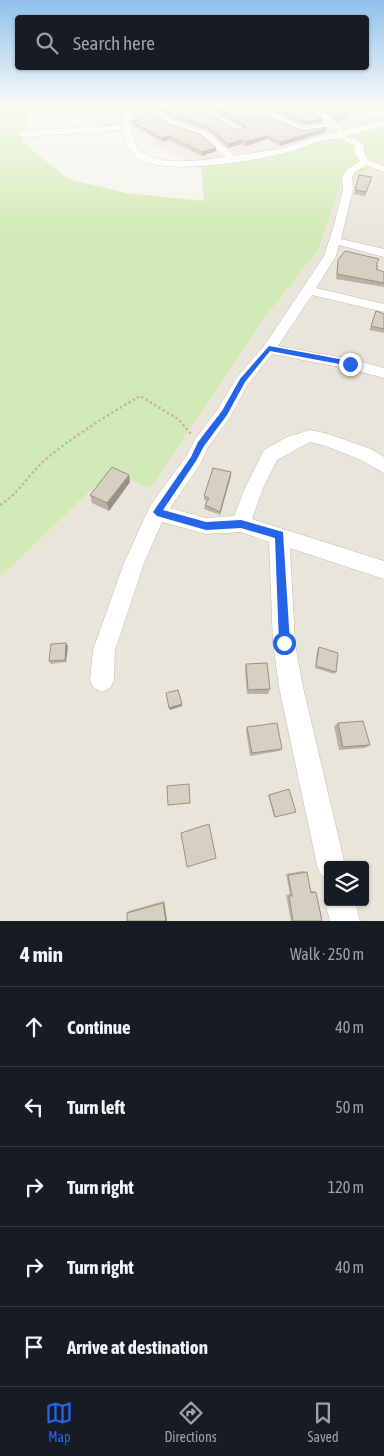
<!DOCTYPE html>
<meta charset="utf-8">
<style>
body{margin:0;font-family:"Asap Condensed",sans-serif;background:#242831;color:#f1f3f6}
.controls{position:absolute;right:15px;bottom:15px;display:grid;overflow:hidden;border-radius:5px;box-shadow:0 1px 4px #0004}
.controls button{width:45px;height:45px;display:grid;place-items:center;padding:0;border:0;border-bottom:1px solid #363941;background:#171b24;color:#f1f3f6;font:25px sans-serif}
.stop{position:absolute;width:15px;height:15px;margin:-11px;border:4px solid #2563eb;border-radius:50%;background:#fff}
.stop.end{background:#2563eb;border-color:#fff;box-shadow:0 1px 5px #0008}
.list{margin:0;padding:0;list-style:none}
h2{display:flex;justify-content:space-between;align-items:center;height:65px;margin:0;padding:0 20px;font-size:21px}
h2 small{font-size:16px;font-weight:400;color:#9ea1a6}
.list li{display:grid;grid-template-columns:32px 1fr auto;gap:15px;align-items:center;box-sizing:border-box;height:80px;padding:0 20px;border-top:1px solid #363941}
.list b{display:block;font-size:19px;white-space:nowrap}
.list em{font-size:16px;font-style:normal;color:#9ea1a6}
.icon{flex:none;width:28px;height:28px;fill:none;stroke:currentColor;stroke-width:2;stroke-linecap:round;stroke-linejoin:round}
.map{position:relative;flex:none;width:384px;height:921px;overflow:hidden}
.search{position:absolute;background:#171b24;box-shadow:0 1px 4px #0004;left:15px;right:15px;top:15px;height:55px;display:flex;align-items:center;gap:12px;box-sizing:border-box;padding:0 18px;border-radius:5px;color:#9ea1a6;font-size:19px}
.sheet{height:465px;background:#171b24}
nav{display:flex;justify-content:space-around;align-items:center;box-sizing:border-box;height:70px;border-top:1px solid #363941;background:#171b24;font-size:14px;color:#9ea1a6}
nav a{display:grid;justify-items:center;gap:2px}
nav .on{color:#2563eb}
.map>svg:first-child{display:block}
.residential{fill:#eae5da;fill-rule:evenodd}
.green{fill:#d2eab5}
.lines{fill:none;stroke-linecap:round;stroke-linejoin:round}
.street-casing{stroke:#c2bbae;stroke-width:1}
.path{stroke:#c4b79f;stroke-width:2.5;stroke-dasharray:2.5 2.5;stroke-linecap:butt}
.street{fill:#fff;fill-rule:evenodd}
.wall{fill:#bab2a6}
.shaded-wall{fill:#979187}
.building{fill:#d8cfc1;stroke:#979187}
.route{fill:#2563eb}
</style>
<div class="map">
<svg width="384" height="921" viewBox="0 0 384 921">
<rect width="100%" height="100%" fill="#f6f3ec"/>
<g class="residential">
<path d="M97,105H384V111L344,135L302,147L256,150L201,167L159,148L132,133L92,130Z"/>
<path d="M384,157V921H0V577L112,472L150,488L266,316L318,250L339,189ZM328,865H365V902H328Z"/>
</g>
<path class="green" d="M0,105H46L29,112L22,141L68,179L126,193L204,201L201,167L256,150L302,147L344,135L384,111V157L339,189L318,250L266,316L150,488L111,472L0,577Z"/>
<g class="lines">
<defs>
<g id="street">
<path d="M120,105H128C131,117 130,131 135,143C148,170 202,160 226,157L202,137L169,125L139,105H148L175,121L208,133L235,156L284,148L318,136L384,121V126L345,136L361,142L364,147V152L368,160L384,166V172L366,165L354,173L352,177L353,189L341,239L384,249V257L339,245L336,256L316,288L384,304V312L312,295L278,346L350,359L384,368V378L350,369L272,354L248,384L230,417L208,447L200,464L170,508L206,518L234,516L245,488L264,450L287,437L310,430L325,433L371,449L384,457V473L359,459L323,445L310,442L277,460L263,488L252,519L384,561V579L290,548L295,643L303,687L345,865H328V878L321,875L317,865L279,687L273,643L269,542L241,532L206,534L162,522L144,563L115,650L114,680L110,688L102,692L94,688L90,680L93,650L124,563L150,506L187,455L195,439L218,409L237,377L264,346L324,256L334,225L343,189L342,177L347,169L360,161L354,152L355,146C348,143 341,138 333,139C318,139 304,148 289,152C259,160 161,178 136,157C128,150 125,139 123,130L22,137L18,134L22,131L123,125Z"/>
<path d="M190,105H200L244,130L237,132Z"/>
<path d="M214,105H225L247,114L255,112L243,105H253L263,109L276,105H288L270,112L304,127L327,123L301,105C317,105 333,118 343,129L339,132L332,127L303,133L262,115L247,119Z"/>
<path d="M339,105H348L357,111L384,109V113L356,115Z"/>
<path d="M328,896V902H355L360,921H330L325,902Z"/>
</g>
</defs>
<use href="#street" class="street-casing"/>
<path class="path" d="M0,505C20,493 29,473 46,459C75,435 108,415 140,396L178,419L191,434"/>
<use href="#street" class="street"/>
</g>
<g class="wall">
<path d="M129,105H140L168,123L216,151L202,156L169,140L162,142L133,125L132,121L138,120L131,111Z"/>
<path d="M152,105H193L236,130L244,128L204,105H217L247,117L303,131L326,130L322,133L280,146L267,139L246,146L241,144L228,148L209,131L176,119Z"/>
<path d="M234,105H245L250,108V111L247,112Z"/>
<path d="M308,105H336L348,112L347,115L338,122L320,108Z"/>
<path d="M275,109L323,119L322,122L304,125L275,112Z"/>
<path d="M359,175L372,177L365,196L354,194Z"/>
<path d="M338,260L378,263L376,266H378L377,270L384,272V287L336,279Z"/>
<path d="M384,314V333L369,330L371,326Z"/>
<path d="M231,472L220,515L204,509L205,505L207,501L204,500V496Z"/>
<path d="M130,482L109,511L92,503L90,495Z"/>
<path d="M68,646L66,662L51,664L49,661Z"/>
<path d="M319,647L336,672L334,674L315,668L317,650Z"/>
<path d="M246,664L270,689L268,694H247L245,669Z"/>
<path d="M338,723L370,745L365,748L339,750L334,726Z"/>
<path d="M247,727L282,749L279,751L250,756L246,730Z"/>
<path d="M268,795H269L296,812L274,817Z"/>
<path d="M303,871L307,872L310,891H313L316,892L322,921H291L286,895L290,894L286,874Z"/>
<path d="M164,901L167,921L127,913L129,911Z"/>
</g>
<g class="shaded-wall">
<path d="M250,108V111L247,112V109Z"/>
<path d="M348,112L347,115L338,122L339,118Z"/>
<path d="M323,119L322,122L304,125L305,122Z"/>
<path d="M327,127L326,130L322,133L280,146V142Z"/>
<path d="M169,136V140L162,142V138Z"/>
<path d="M267,136V139L246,146V142Z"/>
<path d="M241,140V144L228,148V144Z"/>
<path d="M216,148V151L202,156V152Z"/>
<path d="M231,472V476L220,515V512Z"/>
<path d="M129,475L130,482L109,511L107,503Z"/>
<path d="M66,643L68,646L66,662L65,660Z"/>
<path d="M182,704V706L170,710L169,708Z"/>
<path d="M164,901L167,921H166L163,903Z"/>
</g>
<g class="building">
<path d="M130,105H140L168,123L201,135L216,148L202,152L169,136L162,138L132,121L140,120L131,108Z"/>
<path d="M157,105H193L236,130L246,127L245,125L210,105H217L247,117L262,114L303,131L327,127L322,130L280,142L267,136L246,142L241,140L228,144L209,128L176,116Z"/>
<path d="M240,105H245L250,108L247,109Z"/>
<path d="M285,105H303L323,119L305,122L275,109Z"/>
<path d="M320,105H336L348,112L339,118Z"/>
<path d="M359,175L372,177L366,192L355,190Z"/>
<path d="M345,251L379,259L376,265L378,266L376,269L384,272V283L337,274L338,260Z"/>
<path d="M376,311L384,314V329L371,326Z"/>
<path d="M112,467L129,475L107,503L90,495Z"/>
<path d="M213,468L231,472L220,512L205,505L209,498L204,496Z"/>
<path d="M66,643L65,660L49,661L51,644Z"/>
<path d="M319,647L338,653L336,672L316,666Z"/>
<path d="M267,663L270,689L248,690L246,664Z"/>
<path d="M178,690L182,704L169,708L166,693Z"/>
<path d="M363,721L370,745L343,747L338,723Z"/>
<path d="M277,723L282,749L252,753L247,727Z"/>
<path d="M189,784L190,803L168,805L167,786Z"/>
<path d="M289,789L296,812L275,817L269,795Z"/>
<path d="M209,824L216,858L187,867L181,833Z"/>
<path d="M307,872L311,893L316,892L322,921H293L289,896H292L288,875Z"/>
<path d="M163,903L166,921H127V913Z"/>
</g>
<linearGradient id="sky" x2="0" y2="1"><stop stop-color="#8fc1ec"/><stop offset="0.45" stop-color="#fbfaf6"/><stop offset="1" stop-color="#fbfaf6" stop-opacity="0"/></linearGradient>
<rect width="384" height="234" fill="url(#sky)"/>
<path class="route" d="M269,346L350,361L353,364L350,366L270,351L245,382L227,415L204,446L196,461L163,510L206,522L241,520L283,532L290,643L288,647L284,648L281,647L279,643L275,538L241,528L206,530L157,516L153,512L191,457L198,442L222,411L240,379Z"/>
</svg>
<div class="controls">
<button><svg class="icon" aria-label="layers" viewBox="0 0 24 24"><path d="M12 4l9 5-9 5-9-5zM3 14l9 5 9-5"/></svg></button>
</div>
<div class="stop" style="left:284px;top:643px"></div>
<div class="stop end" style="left:350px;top:364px"></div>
<div class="search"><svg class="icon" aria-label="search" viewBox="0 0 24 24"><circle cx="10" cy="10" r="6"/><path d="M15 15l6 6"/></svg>Search here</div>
</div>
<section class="sheet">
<h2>4 min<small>Walk · 250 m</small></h2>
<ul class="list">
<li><svg class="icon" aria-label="ahead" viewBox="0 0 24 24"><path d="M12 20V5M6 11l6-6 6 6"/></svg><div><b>Continue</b></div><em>40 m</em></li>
<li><svg class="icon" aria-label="left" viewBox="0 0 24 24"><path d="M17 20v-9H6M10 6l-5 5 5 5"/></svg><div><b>Turn left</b></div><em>50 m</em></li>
<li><svg class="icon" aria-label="right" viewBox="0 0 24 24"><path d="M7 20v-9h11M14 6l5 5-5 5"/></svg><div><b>Turn right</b></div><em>120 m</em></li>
<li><svg class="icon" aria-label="right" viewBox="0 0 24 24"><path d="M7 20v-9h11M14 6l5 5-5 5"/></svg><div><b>Turn right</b></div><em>40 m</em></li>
<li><svg class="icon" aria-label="arrive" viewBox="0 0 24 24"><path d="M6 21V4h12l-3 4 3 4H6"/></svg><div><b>Arrive at destination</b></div></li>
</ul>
</section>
<nav>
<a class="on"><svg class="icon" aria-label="map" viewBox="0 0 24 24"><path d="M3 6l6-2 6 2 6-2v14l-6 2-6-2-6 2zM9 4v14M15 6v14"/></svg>Map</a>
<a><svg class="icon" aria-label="directions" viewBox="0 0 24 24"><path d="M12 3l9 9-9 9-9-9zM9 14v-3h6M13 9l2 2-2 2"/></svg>Directions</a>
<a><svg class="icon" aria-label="saved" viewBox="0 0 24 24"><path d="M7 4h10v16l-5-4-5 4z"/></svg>Saved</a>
</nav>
